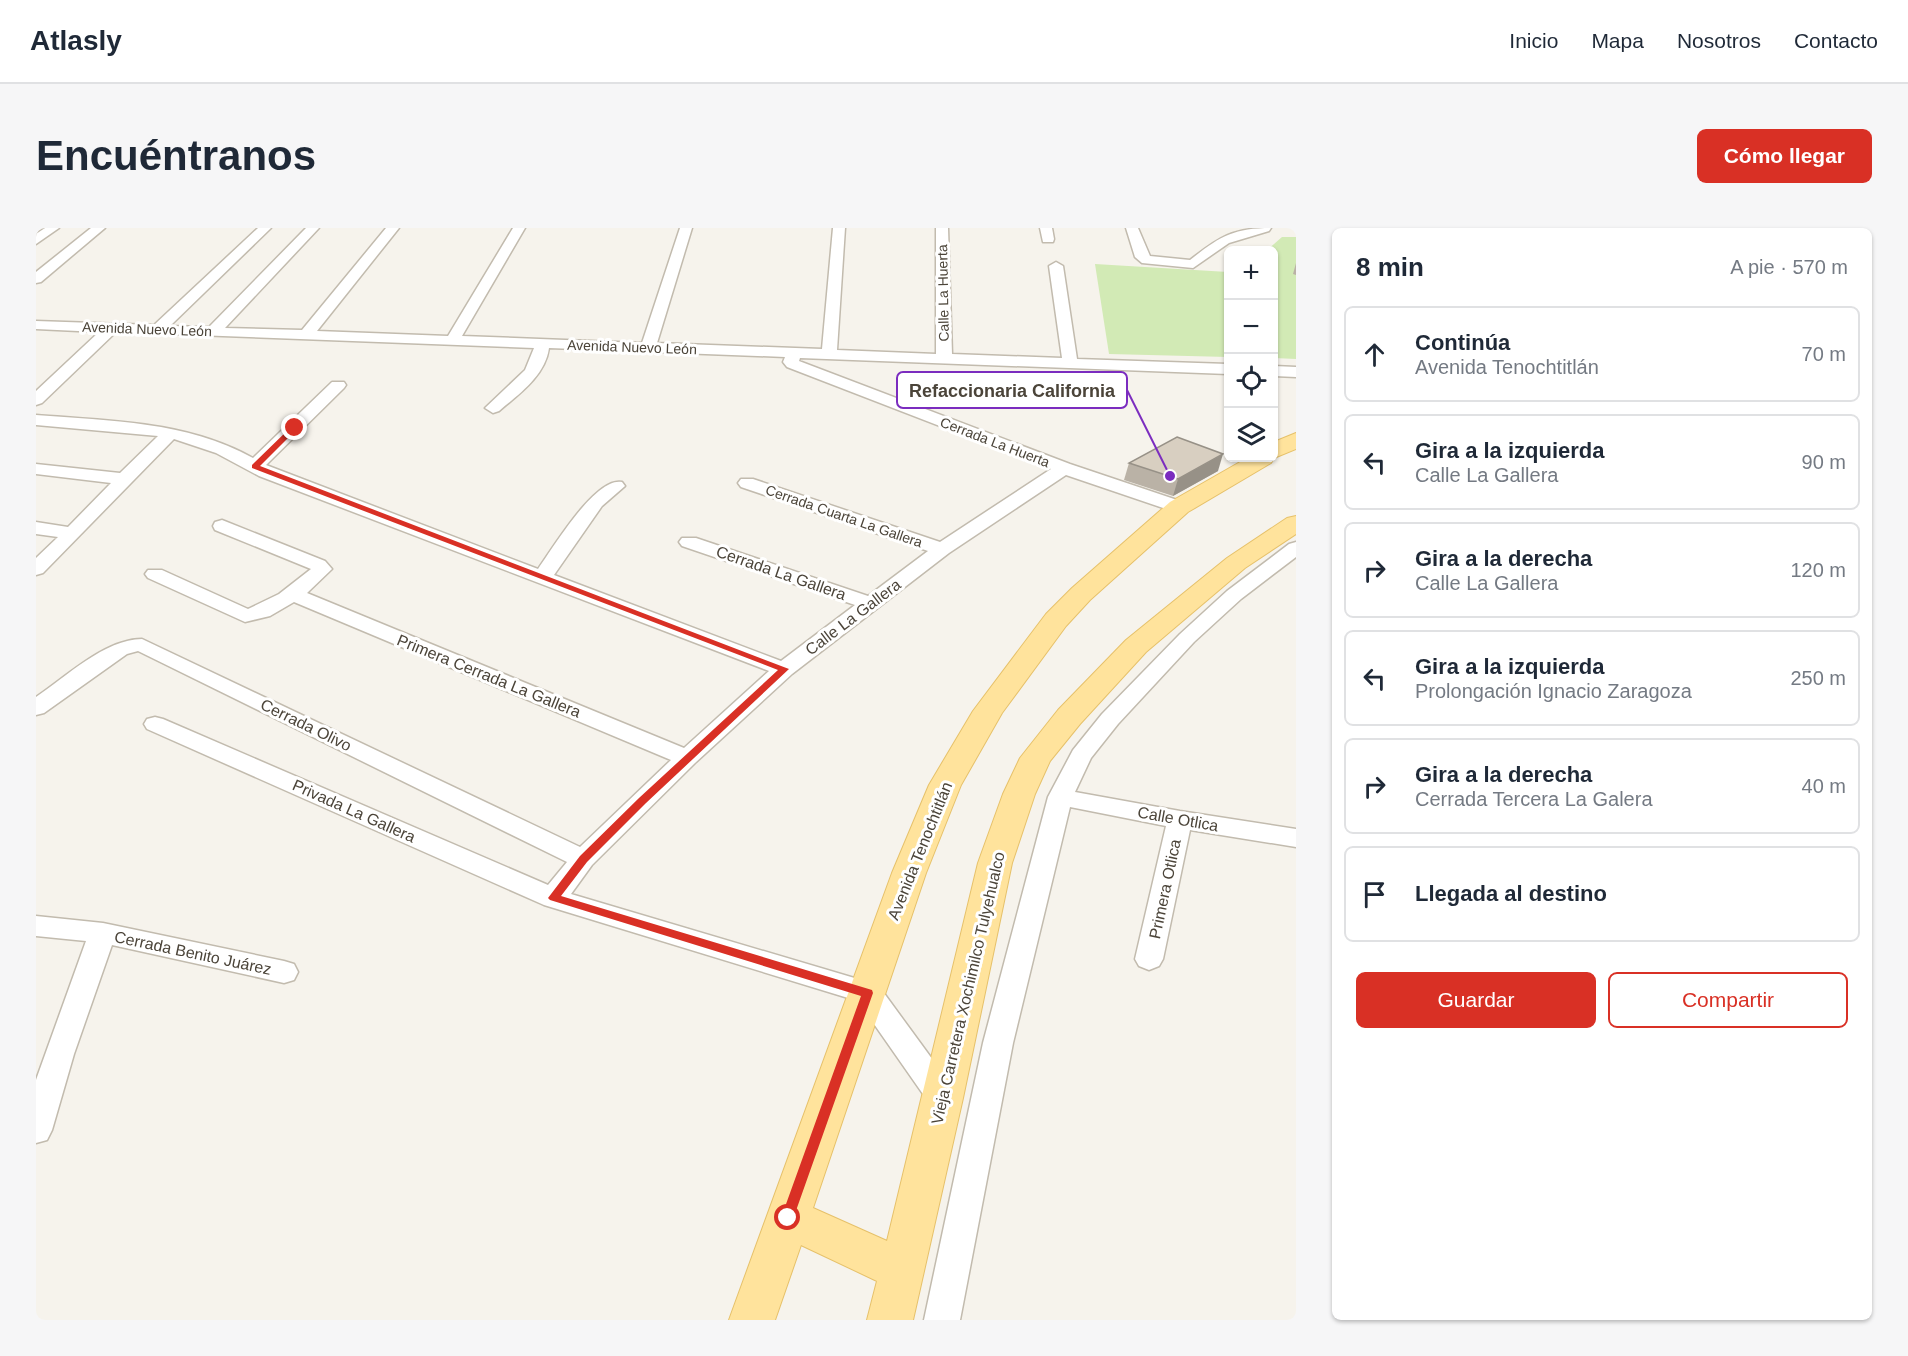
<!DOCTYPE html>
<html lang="es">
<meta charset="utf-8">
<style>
body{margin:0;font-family:Arial,sans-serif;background:#f6f6f7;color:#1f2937}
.controls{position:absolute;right:18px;top:18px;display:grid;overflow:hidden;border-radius:9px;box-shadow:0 2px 4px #0004}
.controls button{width:54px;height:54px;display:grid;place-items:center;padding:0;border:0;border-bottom:2px solid #e0e1e3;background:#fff;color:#1f2937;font:30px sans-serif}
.stop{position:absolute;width:18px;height:18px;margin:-14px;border:4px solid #d93025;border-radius:50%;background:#fff}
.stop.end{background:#d93025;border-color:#fff;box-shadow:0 2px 6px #0008}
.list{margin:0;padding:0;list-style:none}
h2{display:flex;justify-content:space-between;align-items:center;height:78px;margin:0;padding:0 24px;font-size:26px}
h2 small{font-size:20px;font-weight:400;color:#747a83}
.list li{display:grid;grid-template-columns:39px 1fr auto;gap:18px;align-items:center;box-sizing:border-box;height:96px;margin:0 12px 12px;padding:0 12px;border:2px solid #e0e1e3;border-radius:9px}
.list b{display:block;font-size:22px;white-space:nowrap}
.list p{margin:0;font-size:20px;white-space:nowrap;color:#747a83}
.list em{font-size:20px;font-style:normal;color:#747a83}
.actions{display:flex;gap:12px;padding:18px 24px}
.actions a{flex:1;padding:14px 0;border:2px solid #d93025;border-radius:9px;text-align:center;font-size:21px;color:#d93025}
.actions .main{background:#d93025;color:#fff}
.icon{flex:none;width:33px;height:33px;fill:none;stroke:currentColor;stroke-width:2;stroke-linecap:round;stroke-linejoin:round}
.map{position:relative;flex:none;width:1260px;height:1092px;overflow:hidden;border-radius:9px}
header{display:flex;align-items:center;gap:36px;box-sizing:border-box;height:84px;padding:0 30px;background:#fff;border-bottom:2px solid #e0e1e3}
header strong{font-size:28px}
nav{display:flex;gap:33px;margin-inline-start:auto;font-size:21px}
.intro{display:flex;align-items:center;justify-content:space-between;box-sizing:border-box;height:144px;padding:0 36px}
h1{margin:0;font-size:42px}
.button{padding:15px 27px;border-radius:9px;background:#d93025;color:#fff;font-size:21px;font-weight:700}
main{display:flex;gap:36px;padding:0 36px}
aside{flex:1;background:#fff;border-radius:9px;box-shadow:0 2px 4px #0004}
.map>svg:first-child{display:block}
.green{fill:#d2eab5}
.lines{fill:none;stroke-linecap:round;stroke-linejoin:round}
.minor-casing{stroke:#c2bbae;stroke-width:3}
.major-casing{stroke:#e6c16a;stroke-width:2}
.minor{fill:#fff;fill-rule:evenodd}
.major{fill:#ffe39c;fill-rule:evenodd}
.wall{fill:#bab2a6}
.shaded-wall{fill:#979187}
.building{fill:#d8cfc1;stroke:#979187;stroke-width:1.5}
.route{fill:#d93025}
.labels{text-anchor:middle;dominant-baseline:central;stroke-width:6;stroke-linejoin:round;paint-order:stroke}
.far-street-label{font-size:14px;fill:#4b4439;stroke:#fff}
.street-label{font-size:16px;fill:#4b4439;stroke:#fff}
.leader{fill:none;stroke:#7b2cbf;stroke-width:2}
.callout-dot{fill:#7b2cbf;stroke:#fff;stroke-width:2}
.callout{fill:#fff;stroke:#7b2cbf;stroke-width:2}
.callout-label{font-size:18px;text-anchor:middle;font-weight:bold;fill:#4b4439}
</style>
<header>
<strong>Atlasly</strong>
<nav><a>Inicio</a><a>Mapa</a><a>Nosotros</a><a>Contacto</a></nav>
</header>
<div class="intro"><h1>Encuéntranos</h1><a class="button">Cómo llegar</a></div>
<main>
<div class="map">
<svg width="1260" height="1092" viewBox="0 0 1260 1092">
<rect width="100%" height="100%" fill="#f6f3ec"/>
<g class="green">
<path d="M1246,9H1260V131L1238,130V22H1231Z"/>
<path d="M1059,36L1192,44V129L1073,126Z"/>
</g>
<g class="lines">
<defs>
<g id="minor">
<path d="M9,0H23L0,16V6Z"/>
<path d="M55,0H69L5,54L0,55V44Z"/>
<path d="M222,0H235L134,98L173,99L270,0H283L189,100L266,102L350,0H363L281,103L412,108L477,0H489L426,108L606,115L644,0H656L621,115L786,121L797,0H809L801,122L900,126V0H912L916,126L1026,130L1013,38L1020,34L1027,38L1041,131L1192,136V146L764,130L763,133L1034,236L1150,275L1152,279L1150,283H1136L1030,247L913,325L756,446L659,535L556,637L535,666L842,757L918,861L922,870L918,879L907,883L896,879L822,773L508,677L111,501L108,496L111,491L119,489L127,491L512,657L531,634L102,423L91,426L8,485L0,487V469C30,449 69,411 106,411L544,619L635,532L258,374L234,388L209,394L112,350L109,346L112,342H126L212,381L243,366L275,341L179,302L177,298L179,294L186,292L289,333L296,341L271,365L648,520L733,443L223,248L180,225L138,211L7,345L0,347V330L22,309L0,306V294L32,299L75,255L0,246V236L84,245L122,208L0,197V187C75,193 150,193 217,230L296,154H308L310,157L308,160L230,237L502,341C517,320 560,248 586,254L589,258L566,278L518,347L745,433L819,377L646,318L643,314L646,310H660L832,368L892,323L705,259L702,255L705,251H717L904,314L1015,241L751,139L747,134L749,129L513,120C509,148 483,166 463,183L457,185L449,180L489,142L498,120L80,104L6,175L0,177V163L63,104L0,101V93L118,97Z"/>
<path d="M1004,0H1016L1018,11L1017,14H1007Z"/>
<path d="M1090,0H1102L1114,28L1154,32C1183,9 1197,0 1235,0L1233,3L1193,15L1157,40L1106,35L1099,29Z"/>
<path d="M1238,138L1260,139V149L1238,148Z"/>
<path d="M1260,314V329L1205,371L1158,414L1082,496L1055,530L1039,564L1144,583L1260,601V619L1154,602L1127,731L1123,738L1113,742L1103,738L1099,731L1130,598L1034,579L977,815L924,1092H888L947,815L1012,569L1037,522L1066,486L1144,406L1191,363L1253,316Z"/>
<path d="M0,688L67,695L248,733L258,736L262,744L258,752L248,755L76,717L38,826L16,902L11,912L0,915V852L50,713L0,708Z"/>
</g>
<path id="major" d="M1260,205V221L1238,230L1235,235L1152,284L1054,372L1030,398L966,485L925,557L890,645L777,980L851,1013L942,635L967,566L984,530L1022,482L1090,412L1191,330L1251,290L1260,288V306L1209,340L1110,424L1044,496L1014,533L999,566L976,635L927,870L877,1092H831L841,1053L765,1017L739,1092H693L856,645L893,557L937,483L1010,386L1036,360L1134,274L1211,230H1238V214Z"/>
</defs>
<use href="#minor" class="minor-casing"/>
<use href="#major" class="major-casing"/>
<use href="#minor" class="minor"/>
<use href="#major" class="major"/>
</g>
<g class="wall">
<path d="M1260,35V47L1257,46Z"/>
<path d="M1093,235L1182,243L1137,268L1088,252Z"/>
</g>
<path class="shaded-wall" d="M1187,226L1182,243L1137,268L1142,251Z"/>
<path class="building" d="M1141,209L1187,226L1142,251L1093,235Z"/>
<path class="route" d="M256,198L262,200L224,238L753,441L610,575L551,634L525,668L836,762L837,765L756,994H747L745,990L825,768L514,672L512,670L544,628L603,570L742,442L216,240V237Z"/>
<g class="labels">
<g class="far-street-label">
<text transform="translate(907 65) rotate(-91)">Calle La Huerta</text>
<text transform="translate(111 101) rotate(2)">Avenida Nuevo León</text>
<text transform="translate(596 119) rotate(2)">Avenida Nuevo León</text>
<text transform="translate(959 214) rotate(21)">Cerrada La Huerta</text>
<text transform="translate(808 288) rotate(19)">Cerrada Cuarta La Gallera</text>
</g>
<g class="street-label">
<text transform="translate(745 345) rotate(19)">Cerrada La Gallera</text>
<text transform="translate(817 389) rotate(-37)">Calle La Gallera</text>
<text transform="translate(453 448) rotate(22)">Primera Cerrada La Gallera</text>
<text transform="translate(270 497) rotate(26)">Cerrada Olivo</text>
<text transform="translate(318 583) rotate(24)">Privada La Gallera</text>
<text transform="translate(1142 591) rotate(10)">Calle Otlica</text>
<text transform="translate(884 623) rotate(-68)">Avenida Tenochtitlán</text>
<text transform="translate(1129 661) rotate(-78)">Primera Otlica</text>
<text transform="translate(157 725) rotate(12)">Cerrada Benito Juárez</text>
<text transform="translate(932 760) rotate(-77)">Vieja Carretera Xochimilco Tulyehualco</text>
</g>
</g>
<path class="leader" d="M1134 248L1091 162"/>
<circle class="callout-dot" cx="1134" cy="248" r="6"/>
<rect class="callout" x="861" y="144" width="230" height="36" rx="6"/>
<g class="callout-label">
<text x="976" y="169">Refaccionaria California</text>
</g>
</svg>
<div class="controls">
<button>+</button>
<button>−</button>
<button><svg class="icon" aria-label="locate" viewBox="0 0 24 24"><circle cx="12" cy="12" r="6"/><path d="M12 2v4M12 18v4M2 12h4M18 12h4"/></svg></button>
<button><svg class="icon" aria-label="layers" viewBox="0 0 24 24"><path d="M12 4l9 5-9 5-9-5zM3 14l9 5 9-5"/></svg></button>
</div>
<div class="stop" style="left:752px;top:990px"></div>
<div class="stop end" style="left:259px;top:200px"></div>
</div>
<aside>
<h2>8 min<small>A pie · 570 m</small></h2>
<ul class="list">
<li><svg class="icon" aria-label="ahead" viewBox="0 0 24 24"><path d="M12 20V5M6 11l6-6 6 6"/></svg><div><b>Continúa</b><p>Avenida Tenochtitlán</p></div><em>70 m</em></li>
<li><svg class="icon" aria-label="left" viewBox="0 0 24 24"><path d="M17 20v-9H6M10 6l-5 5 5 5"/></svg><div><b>Gira a la izquierda</b><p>Calle La Gallera</p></div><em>90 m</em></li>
<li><svg class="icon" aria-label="right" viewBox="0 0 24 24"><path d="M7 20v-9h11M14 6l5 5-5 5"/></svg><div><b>Gira a la derecha</b><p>Calle La Gallera</p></div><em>120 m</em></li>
<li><svg class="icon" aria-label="left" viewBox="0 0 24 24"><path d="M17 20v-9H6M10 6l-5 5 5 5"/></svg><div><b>Gira a la izquierda</b><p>Prolongación Ignacio Zaragoza</p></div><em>250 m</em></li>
<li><svg class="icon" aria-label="right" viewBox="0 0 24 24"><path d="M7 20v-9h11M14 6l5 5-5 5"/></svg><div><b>Gira a la derecha</b><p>Cerrada Tercera La Galera</p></div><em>40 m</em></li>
<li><svg class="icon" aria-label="arrive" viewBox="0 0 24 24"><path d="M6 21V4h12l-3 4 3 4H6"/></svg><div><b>Llegada al destino</b></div></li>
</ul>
<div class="actions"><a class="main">Guardar</a><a>Compartir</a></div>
</aside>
</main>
